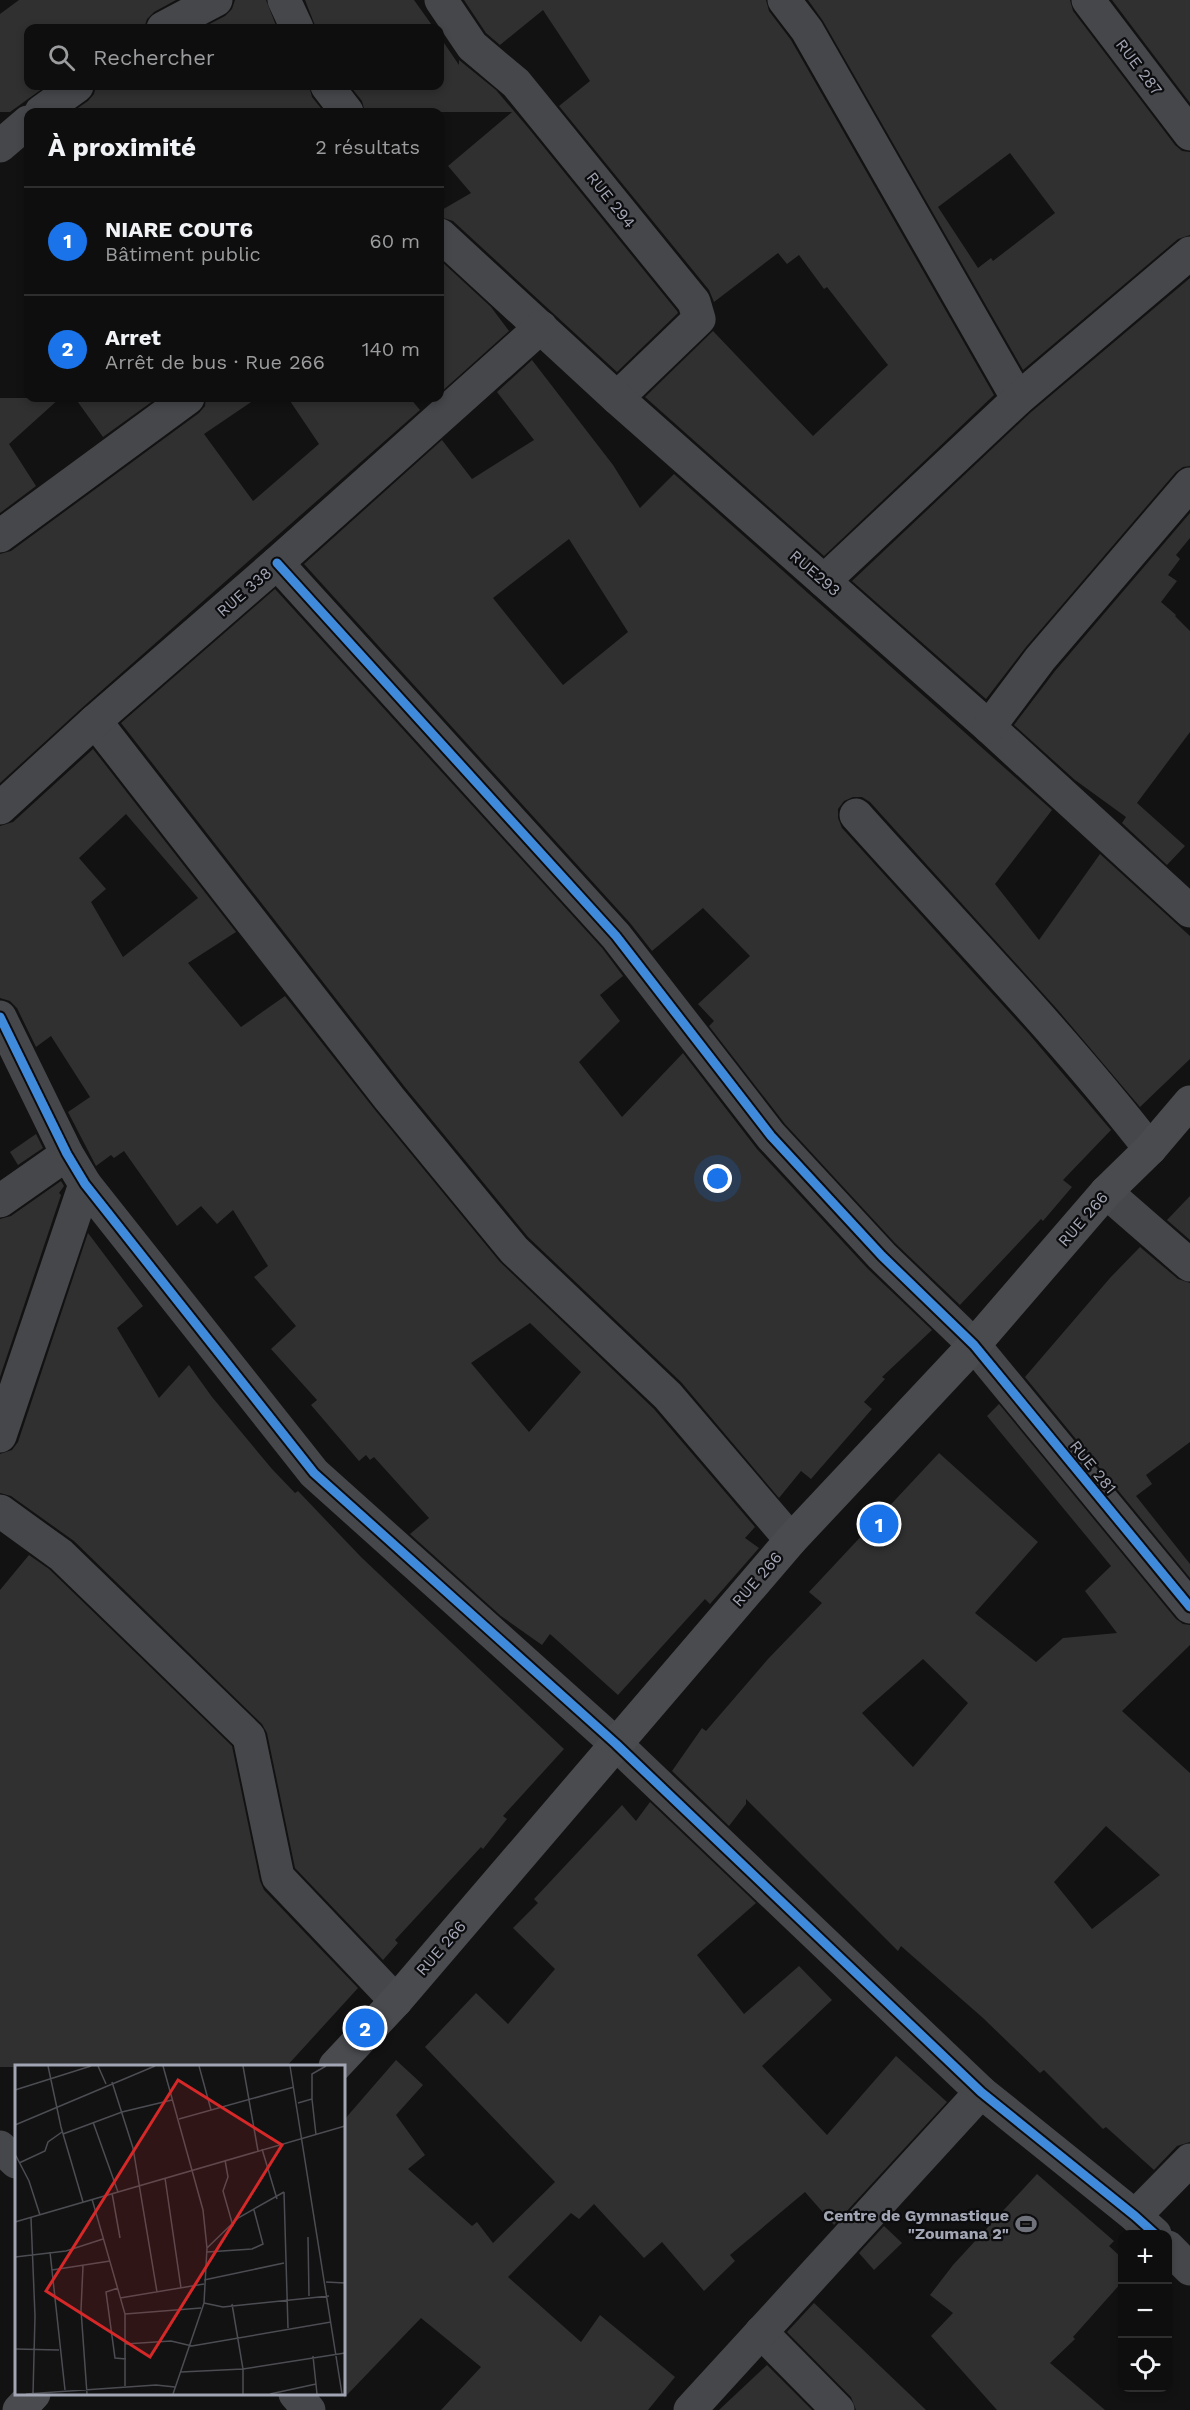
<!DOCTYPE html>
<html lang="fr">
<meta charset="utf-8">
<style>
body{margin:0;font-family:"Work Sans",sans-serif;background:#171717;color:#f1f3f6}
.controls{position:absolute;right:18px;bottom:18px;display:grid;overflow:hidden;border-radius:12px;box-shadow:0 3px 9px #0003}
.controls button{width:54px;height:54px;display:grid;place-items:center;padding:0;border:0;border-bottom:2px solid #2e2e2e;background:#0e0e0e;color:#f1f3f6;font:30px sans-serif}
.you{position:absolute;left:718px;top:1179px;width:21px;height:21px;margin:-15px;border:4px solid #fff;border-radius:50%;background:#1a73e8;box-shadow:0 0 0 9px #1a73e833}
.badge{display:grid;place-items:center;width:39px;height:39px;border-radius:50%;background:#1a73e8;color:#fff;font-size:20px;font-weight:700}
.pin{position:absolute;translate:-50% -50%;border:3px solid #fff;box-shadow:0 2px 6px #0006}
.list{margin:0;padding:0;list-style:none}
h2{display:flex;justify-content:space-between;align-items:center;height:78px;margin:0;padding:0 24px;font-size:26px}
h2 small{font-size:20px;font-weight:400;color:#9b9c9e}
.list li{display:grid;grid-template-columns:39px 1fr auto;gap:18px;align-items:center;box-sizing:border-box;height:108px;padding:0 24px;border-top:2px solid #2e2e2e}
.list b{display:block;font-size:22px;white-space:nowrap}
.list p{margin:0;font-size:20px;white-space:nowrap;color:#9b9c9e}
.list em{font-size:20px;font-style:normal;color:#9b9c9e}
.icon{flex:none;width:33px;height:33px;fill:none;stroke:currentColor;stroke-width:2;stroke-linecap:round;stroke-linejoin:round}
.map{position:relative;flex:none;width:1190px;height:2410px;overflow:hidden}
.search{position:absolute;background:#0e0e0e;box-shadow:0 3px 9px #0003;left:24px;top:24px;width:420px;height:66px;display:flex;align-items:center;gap:15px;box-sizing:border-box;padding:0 21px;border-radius:12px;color:#9b9c9e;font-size:22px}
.panel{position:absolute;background:#0e0e0e;box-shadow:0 3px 9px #0003;left:24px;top:108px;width:420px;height:294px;border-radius:12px}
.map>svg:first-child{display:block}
.building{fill:#303031;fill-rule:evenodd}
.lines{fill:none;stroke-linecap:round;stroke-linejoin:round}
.minor{stroke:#46474b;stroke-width:33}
.secondary{stroke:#4a4b4f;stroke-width:33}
.cycleway-casing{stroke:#0c0c0e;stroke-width:13}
.cycleway{stroke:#408adc;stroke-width:9}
.labels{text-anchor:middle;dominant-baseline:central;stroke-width:4.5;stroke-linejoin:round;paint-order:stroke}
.street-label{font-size:16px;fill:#a2a6b4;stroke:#0c0c0e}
.poi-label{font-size:16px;font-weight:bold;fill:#a2a6b4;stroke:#0c0c0e;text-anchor:end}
.inset-road{fill:none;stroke:#4c4d53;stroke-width:1.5}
.view{fill:#d62828;fill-opacity:0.15;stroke:#d62828;stroke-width:3}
.inset-edge{fill:none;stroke:#a2a6b4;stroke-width:3}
</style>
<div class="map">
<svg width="1190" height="2410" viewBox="0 0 1190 2410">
<rect width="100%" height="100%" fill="#121212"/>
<g class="building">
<path d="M19,0H176L154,12L147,19L144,28H28V86H46L10,112H0V14Z"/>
<path d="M235,0H266L277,28H202L225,16L232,9Z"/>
<path d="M305,0H414L434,28H316Z"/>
<path d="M464,0H766L769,11L791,40L994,395L824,556L645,397L713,331L813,436L888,365L827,287L824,289L799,255L787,264L778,253L714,302L709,290L559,106L590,81L543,10L500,45L486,33Z"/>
<path d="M808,0H1070L1073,11L1175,145L1182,151L1190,152V235L1178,239L1023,370L823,21ZM1010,153L1055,213L993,261L991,258L978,268L938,207Z"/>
<path d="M1112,0H1190V103Z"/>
<path d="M440,37L459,65V60L496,90L530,130L677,311L678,313L617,372L453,221L440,217V211L471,193L448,166L512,112H365L362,101L350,86H440Z"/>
<path d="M96,86H309L312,97L324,112H72L88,101L94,94Z"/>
<path d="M440,260L491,307L509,331L440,393Z"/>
<path d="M1190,278V466L1183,467L1176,472L1026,647L986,699L852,581L1030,413Z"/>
<path d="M532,360L613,465L640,508L674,474L1052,810L995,884L1039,940L1100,854L1190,936V1059L1140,1107L1057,1009L870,802L862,797H853L844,801L838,809V818L842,828L1029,1034L1111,1130L1063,1180L1072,1187L1043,1221L1041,1219L960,1305L895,1243L785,1124L709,1026L714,1021L698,1004L750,956L703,908L652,951L630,923L304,564L442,440L472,479L534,440L497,392ZM569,539L628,632L563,685L493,598Z"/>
<path d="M0,398H60L9,444L36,486L0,513Z"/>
<path d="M75,398H157L103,437Z"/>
<path d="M206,398H257L204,434L253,501L319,444L288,398H410L420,410L83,707L0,783V554L11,551L199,413L205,406Z"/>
<path d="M1190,513V538L1176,555L1180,559L1168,575L1177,581L1161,602L1176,615L1175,616L1190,631V732L1137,803L1185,846L1167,865L1122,823L1126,817L1075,780L1014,725L1055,671Z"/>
<path d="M275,589L602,948L623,976L600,995L620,1021L579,1062L622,1117L683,1053L757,1149L868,1269L932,1330L882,1377L885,1379L864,1402L872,1409L811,1479L801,1471L779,1498L681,1382L528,1237L404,1086L121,723Z"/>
<path d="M93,749L236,932L188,963L241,1027L285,996L375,1110L500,1262L654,1409L755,1527L745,1538L759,1548L710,1604L705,1599L618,1695L550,1634L542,1645L501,1616L410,1534L429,1518L374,1457L370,1460L366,1455L359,1461L311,1405L317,1400L271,1349L296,1326L254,1277L268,1266L233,1210L217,1224L201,1206L177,1226L124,1151L114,1158L111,1155L96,1166L68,1112L90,1097L51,1036L36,1047L17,1008L10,1001L0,998V826L13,822ZM126,814L198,898L123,957L91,902L106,889L79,858ZM530,1323L581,1372L529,1432L471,1363Z"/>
<path d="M36,1134L43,1148L18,1165L10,1152Z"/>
<path d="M61,1181L64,1186L59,1193L61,1195L0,1377V1219L11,1216Z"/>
<path d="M1190,1196V1240L1167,1220Z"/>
<path d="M88,1233L143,1306L117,1328L159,1398L189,1365L212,1397L272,1469L295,1493L298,1491L361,1557L564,1749L503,1816L507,1819L483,1849L481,1847L395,1940L398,1943L383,1960L295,1868L267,1733L262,1724L74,1541L11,1496L0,1493V1454L12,1450L18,1442Z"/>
<path d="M1140,1247L1178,1279L1190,1283V1442L1146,1475L1152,1484L1136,1496L1190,1564V1578L1025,1377L1110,1278Z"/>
<path d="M999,1404L1176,1619L1183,1624L1190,1625V1645L1122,1711L1190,1773V2142L1177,2146L1154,2170L1106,2127L1103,2129L1044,2070L1040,2073L983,2018L901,1946L898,1951L746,1799V1804L729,1826L672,1771L702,1728L706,1731L768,1659L822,1603L809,1592L939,1453L1038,1542L975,1613L1036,1662L1063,1638L1117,1633L1085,1591L1111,1566L987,1416ZM923,1659L968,1703L913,1767L862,1713ZM1106,1826L1160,1875L1092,1929L1054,1882Z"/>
<path d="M29,1555L49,1569L232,1746L260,1881L264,1890L358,1988L286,2067H0V1590Z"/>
<path d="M650,1802L756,1903L697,1955L744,2014L799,1966L832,2000L762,2066L827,2135L896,2056L947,2102L834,2225L805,2192L730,2255L735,2261L704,2291L662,2242L644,2258L594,2204L579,2219L571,2213L508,2277L581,2342L600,2315L675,2377L648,2410H441L481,2367L421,2318L344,2398V2120L396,2060L423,2085L396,2115L425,2155L408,2169L472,2226L477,2222L493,2243L555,2182L425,2047L476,1993L508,2024L555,1969L513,1928L538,1903L534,1899L622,1805L636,1821Z"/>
<path d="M1037,2174L1114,2241L1109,2246L1122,2258V2282L1073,2337L1075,2339L1050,2363L1105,2410H997L931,2336L953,2313L930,2295L953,2265Z"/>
<path d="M884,2226L902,2243L874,2270L859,2253Z"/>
<path d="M814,2303L926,2410H856L851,2397L787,2332Z"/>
<path d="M767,2365L812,2410H719Z"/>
</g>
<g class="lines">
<g class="minor">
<path d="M284,0L297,28"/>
<path d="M441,0L472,46L516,83L694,302L699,319L617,398"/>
<path d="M784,0L807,30L1018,399"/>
<path d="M1088,0L1190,134"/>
<path d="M163,28L216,0"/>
<path d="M327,86L347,112"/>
<path d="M41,112L77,86"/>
<path d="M0,146L28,122"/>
<path d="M440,235L617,398L989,727L1190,911"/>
<path d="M0,536L188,398"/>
<path d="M277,563L616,936L771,1136L882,1256L974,1345L1190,1607"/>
<path d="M824,581L1018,399L1190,253"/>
<path d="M95,721L389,1098L514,1250L668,1396L791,1540"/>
<path d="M989,727L1040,659L1190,484"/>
<path d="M0,808L95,721L277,563L541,327"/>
<path d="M856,815C955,926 1059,1032 1150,1149"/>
<path d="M0,1017L67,1154L85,1184L314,1473L616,1744L981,2092L1135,2216L1155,2234"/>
<path d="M1106,1192L1190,1265"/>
<path d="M0,1201L67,1154"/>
<path d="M0,1436L85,1184"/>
<path d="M0,1511L61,1555L249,1737L278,1877L396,2001"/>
<path d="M0,2147L16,2162"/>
<path d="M1135,2216L1190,2160"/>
<path d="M1168,2247L1190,2269"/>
<path d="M761,2332L838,2410"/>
<path d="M295,2394L309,2410"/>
<path d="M690,2410L981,2092"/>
</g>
<g class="secondary">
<path d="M335,2066L396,2001L791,1540L974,1345L1106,1192L1150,1149L1190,1102"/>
<path d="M19,2410L34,2394"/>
</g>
<defs>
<g id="cycleway">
<path d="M277,563L616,936L771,1136L882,1256L974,1345L1190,1607"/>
<path d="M0,1017L67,1154L85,1184L314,1473L616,1744L981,2092L1135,2216L1155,2234"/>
</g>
</defs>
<use href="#cycleway" class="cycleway-casing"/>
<use href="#cycleway" class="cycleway"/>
</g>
<defs>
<symbol id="stadium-bare" viewBox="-9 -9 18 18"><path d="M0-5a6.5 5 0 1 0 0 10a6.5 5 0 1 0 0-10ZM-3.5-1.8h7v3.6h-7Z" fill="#70727b" stroke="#0c0c0e" stroke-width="2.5" paint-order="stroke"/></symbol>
</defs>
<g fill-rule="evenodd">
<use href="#stadium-bare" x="1011" y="2209" width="30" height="30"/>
</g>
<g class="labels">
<g class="street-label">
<text transform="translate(1139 67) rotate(53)">RUE 287</text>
<text transform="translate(611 200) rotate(51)">RUE 294</text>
<text transform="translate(815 573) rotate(41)">RUE293</text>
<text transform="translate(244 592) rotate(-41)">RUE 338</text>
<text transform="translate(1083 1219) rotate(-49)">RUE 266</text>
<text transform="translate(1093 1467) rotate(51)">RUE 281</text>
<text transform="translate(757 1579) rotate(-49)">RUE 266</text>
<text transform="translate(441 1948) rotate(-49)">RUE 266</text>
</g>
<g class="poi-label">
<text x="1009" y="2215">Centre de Gymnastique<tspan x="1009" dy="18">"Zoumana 2"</tspan></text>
</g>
</g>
<g transform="translate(15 2065)">
<rect width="330" height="330" fill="#121212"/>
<path class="inset-road" d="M33,1L46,62L68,137M83,1L91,19M148,1L188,145L192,183L189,238L158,329M184,1L196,45M228,1L243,86M275,1L327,329M97,17L118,83L142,227M0,25L76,1M297,34L301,70M283,38L297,34V9L311,1M164,54L279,22M78,57L103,127M0,60L140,1M48,69L107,47L157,35M247,84L262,134M0,89L14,116L25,150M210,95L213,112L208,126L218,161M4,98L30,86L33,77L47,67M150,113L166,223M269,127L273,263M97,128L105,173M77,134L110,249V321M16,153L20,251L18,329M0,157L330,61M293,172L294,231M192,183L223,153L269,127M35,187L50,325M192,187L237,184L248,179L239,145M0,192L51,186L88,174M68,201L66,245L72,329M37,205L95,196M189,215L269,198M311,217L330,218M103,223L91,227L100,293L111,294M105,233L189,219M189,238L208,242L314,231M217,239L228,304V329M110,249L186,243M110,279L156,276L177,281L316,257M0,284L44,285M298,291L302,329M166,307L228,304L330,288M11,329L141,320L160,322M255,329L301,319"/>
<path class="view" d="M163,15L267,80L135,292L31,226Z"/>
<rect width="330" height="330" class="inset-edge"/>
</g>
</svg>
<div class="controls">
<button>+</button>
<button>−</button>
<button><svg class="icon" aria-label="locate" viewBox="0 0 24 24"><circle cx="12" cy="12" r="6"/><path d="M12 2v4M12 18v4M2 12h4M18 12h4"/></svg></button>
</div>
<div class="you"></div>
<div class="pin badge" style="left:879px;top:1524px">1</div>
<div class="pin badge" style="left:365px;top:2028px">2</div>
<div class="search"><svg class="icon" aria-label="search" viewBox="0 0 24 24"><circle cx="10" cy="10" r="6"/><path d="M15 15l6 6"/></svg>Rechercher</div>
<section class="panel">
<h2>À proximité<small>2 résultats</small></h2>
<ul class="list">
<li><span class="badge">1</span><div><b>NIARE COUT6</b><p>Bâtiment public</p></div><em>60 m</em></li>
<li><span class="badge">2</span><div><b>Arret</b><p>Arrêt de bus · Rue 266</p></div><em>140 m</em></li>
</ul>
</section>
</div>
